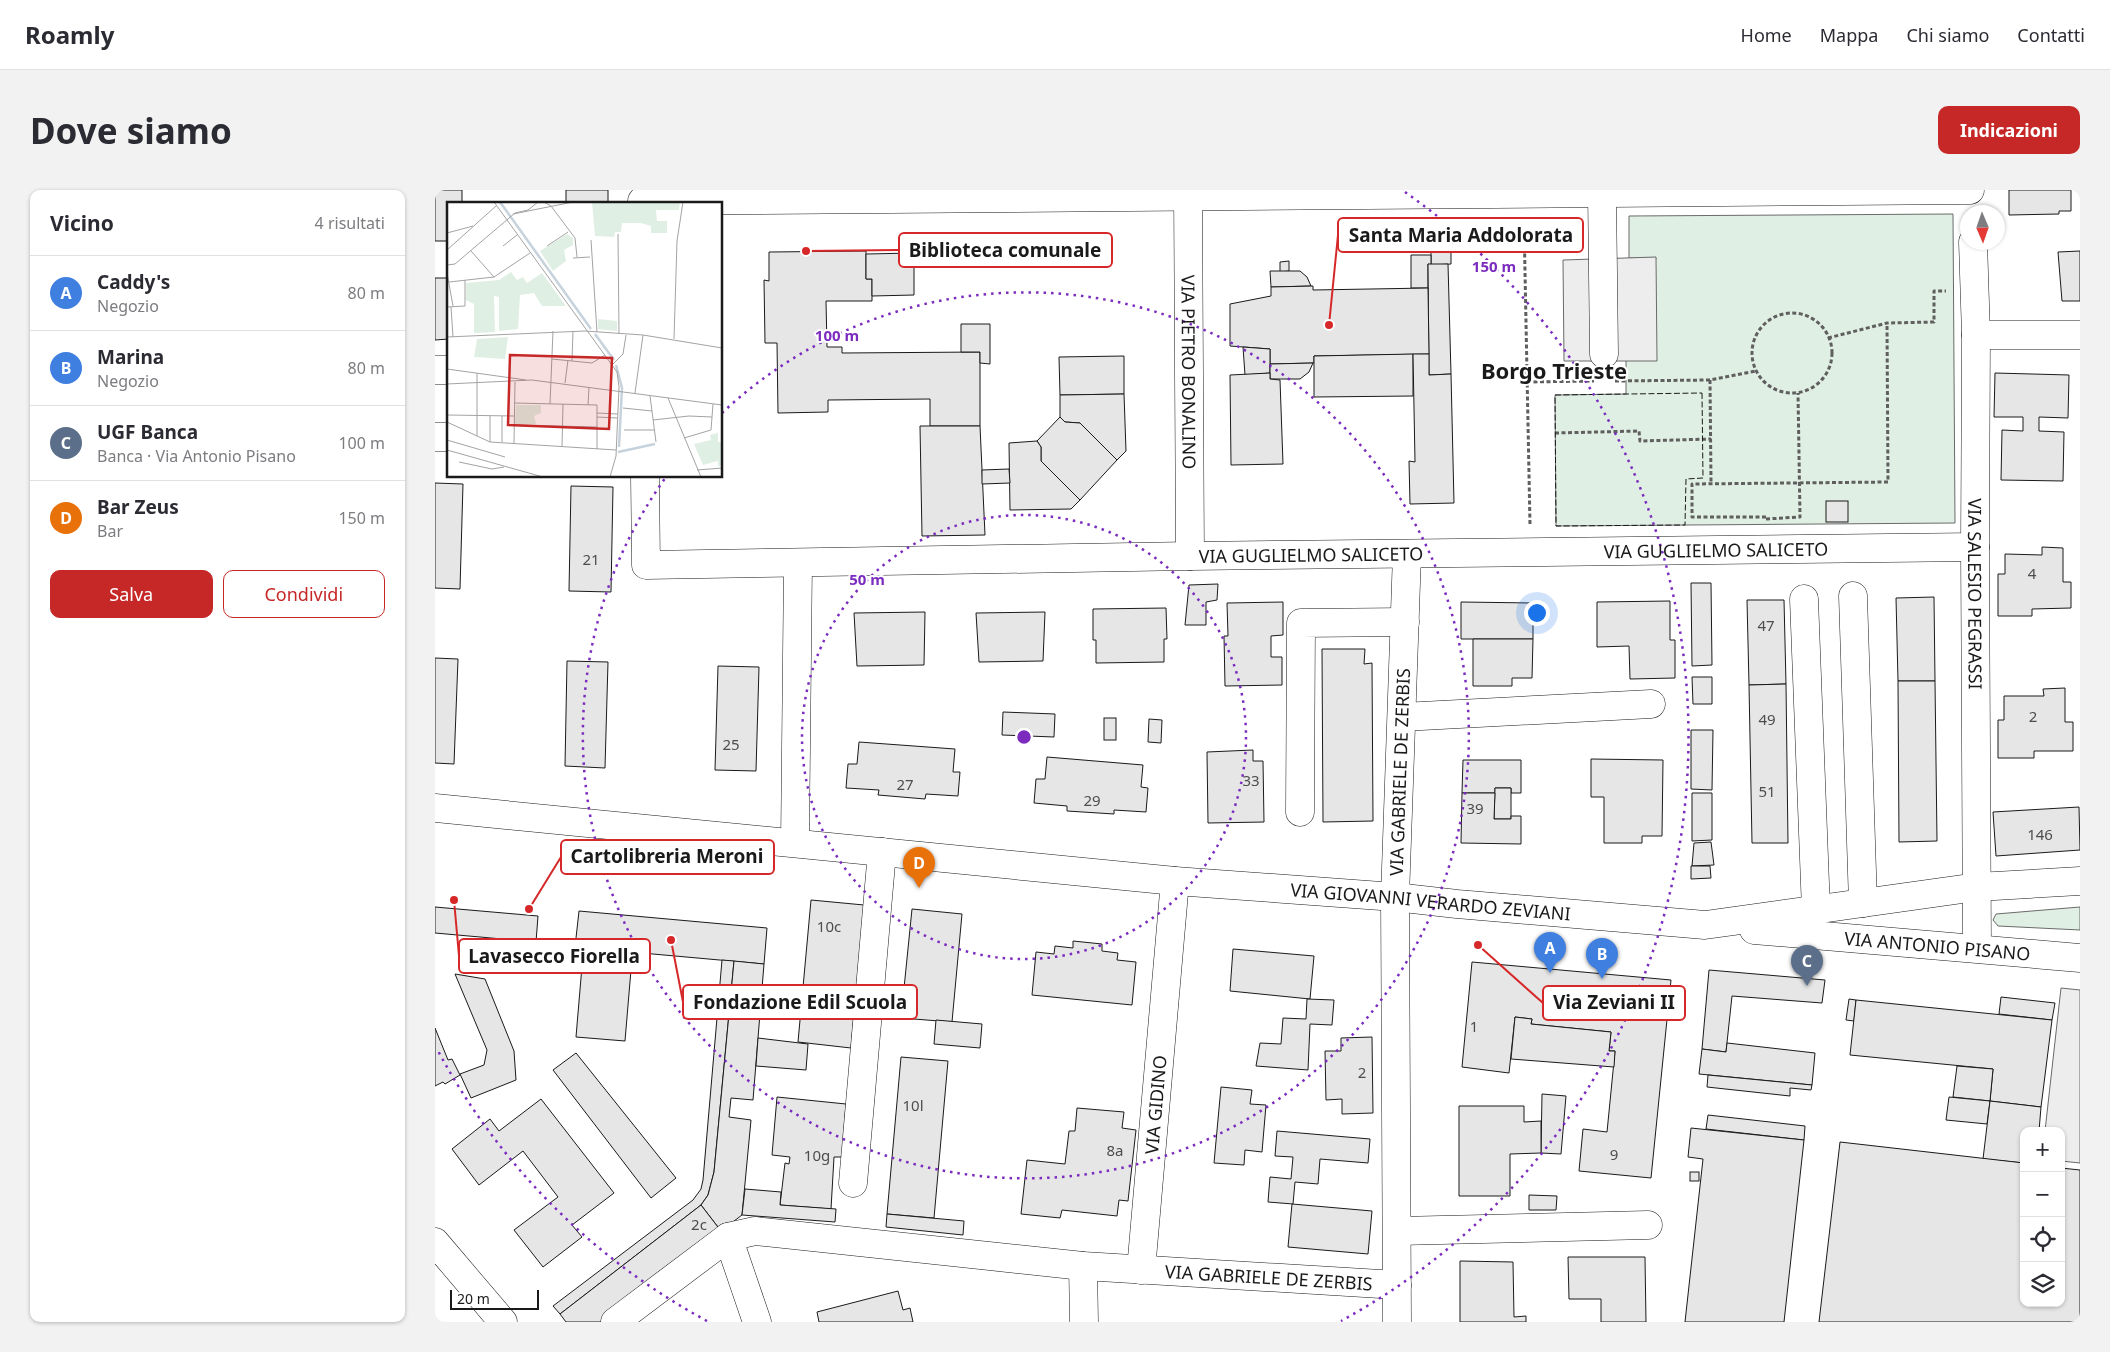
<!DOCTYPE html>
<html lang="it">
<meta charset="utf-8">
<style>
body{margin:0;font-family:"Noto Sans",sans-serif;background:#f2f2f3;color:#2b2b33}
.controls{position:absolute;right:15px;bottom:15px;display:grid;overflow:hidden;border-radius:10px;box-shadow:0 1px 4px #0004}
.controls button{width:45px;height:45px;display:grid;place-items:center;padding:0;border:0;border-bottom:1px solid #e1e1e2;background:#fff;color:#2b2b33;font:25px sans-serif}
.compass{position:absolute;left:1525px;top:15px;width:45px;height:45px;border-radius:50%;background:#fff;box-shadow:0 1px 4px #0004;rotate:178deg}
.scale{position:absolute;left:15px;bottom:12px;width:89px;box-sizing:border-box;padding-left:5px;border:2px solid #1a1a1a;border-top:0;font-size:14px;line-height:18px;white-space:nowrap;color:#1a1a1a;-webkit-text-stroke:4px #fff;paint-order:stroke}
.you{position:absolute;left:1101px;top:422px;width:18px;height:18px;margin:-12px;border:4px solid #fff;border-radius:50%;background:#1a73e8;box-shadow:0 0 0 8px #1a73e833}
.badge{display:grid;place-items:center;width:32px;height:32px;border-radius:50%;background:#c62828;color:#fff;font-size:16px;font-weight:700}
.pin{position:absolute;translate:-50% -41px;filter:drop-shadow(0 1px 2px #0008)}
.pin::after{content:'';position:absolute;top:26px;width:18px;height:15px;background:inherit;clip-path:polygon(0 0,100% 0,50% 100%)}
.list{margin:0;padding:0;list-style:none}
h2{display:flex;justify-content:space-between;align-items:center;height:65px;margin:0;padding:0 20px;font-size:21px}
h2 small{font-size:16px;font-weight:400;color:#7c7c81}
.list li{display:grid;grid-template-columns:32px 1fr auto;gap:15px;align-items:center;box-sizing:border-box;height:75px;padding:0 20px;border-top:1px solid #e1e1e2}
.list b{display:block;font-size:19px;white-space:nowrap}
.list p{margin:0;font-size:16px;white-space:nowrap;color:#7c7c81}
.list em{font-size:16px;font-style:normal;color:#7c7c81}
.actions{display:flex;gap:10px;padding:15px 20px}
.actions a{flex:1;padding:11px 0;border:1px solid #c62828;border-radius:10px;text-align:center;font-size:18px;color:#c62828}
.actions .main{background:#c62828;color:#fff}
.icon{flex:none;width:28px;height:28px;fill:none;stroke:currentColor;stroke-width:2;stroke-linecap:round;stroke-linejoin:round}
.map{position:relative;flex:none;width:1645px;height:1132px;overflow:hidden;border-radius:10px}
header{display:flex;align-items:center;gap:30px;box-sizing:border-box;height:70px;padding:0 25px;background:#fff;border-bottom:1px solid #e1e1e2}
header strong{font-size:24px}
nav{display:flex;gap:28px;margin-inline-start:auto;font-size:18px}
.intro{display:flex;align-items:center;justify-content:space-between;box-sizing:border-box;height:120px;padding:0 30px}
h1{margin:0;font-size:35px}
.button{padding:12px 22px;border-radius:10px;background:#c62828;color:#fff;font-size:18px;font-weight:700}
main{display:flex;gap:30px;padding:0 30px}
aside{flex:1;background:#fff;border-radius:10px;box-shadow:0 1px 4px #0004}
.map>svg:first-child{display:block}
.green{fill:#e0efe3;stroke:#6a6a6a}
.parking{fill:#ededed;stroke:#6a6a6a}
.building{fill:#e6e6e6;stroke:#1a1a1a}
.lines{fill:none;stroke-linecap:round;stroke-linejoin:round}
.minor-casing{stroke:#1a1a1a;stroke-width:29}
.path{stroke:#5f5f5f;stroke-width:3;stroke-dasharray:4 2.5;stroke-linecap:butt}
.minor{stroke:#fff;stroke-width:28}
.fence{stroke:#1a1a1a;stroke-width:1;stroke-dasharray:6 2.5;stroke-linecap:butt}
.ring{fill:none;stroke:#7b2cbf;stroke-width:2.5;stroke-dasharray:2.5 5}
.labels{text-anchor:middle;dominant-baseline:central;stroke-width:4;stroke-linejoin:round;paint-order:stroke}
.number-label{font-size:15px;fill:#4d4d4d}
.street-label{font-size:18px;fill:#1a1a1a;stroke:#fff}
.district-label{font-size:22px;font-weight:bold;fill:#1a1a1a;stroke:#fff}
.inset-river{fill:none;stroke:#c6d2dc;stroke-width:2.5}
.inset-road{fill:none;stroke:#a3a3a3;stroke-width:1}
.view{fill:#c62828;fill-opacity:0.15;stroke:#c62828;stroke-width:2.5}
.inset-edge{fill:none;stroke:#1a1a1a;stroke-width:2.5}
.centre{fill:#7b2cbf;stroke:#fff;stroke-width:2.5}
.ring-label{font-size:15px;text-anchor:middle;font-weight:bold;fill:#7b2cbf;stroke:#fff;stroke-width:4;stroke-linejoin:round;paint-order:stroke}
.leader{fill:none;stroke:#d62828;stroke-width:2}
.callout-dot{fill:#d62828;stroke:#fff;stroke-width:2}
.callout{fill:#fff;stroke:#d62828;stroke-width:2}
.callout-label{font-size:19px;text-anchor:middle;font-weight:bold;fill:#1a1a1a}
</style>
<header>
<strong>Roamly</strong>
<nav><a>Home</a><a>Mappa</a><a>Chi siamo</a><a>Contatti</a></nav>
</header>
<div class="intro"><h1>Dove siamo</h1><a class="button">Indicazioni</a></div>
<main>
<aside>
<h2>Vicino<small>4 risultati</small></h2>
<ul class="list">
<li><span class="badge" style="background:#3f7fe0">A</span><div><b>Caddy's</b><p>Negozio</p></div><em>80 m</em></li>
<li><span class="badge" style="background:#3f7fe0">B</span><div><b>Marina</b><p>Negozio</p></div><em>80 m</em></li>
<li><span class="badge" style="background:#5c6f8a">C</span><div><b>UGF Banca</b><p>Banca · Via Antonio Pisano</p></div><em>100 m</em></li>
<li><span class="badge" style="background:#e8710a">D</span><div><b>Bar Zeus</b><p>Bar</p></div><em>150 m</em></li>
</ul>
<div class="actions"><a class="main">Salva</a><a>Condividi</a></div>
</aside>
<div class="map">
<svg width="1645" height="1132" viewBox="0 0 1645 1132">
<rect width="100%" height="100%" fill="#fff"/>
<g class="green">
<path d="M1518,24L1520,333L1121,336L1120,205L1191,204V171L1221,68H1194V26Z"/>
<path d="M1645,717V740L1563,736L1558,730L1561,724Z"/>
</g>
<g class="parking">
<path d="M1221,67L1222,171H1129L1128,70Z"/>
<path d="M1626,798L1645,800V973L1626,971V941H1610Z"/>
</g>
<g class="building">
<path d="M0,0H27V14H14V51H0Z"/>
<rect x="131" y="0" width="42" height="14"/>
<path d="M1574,0H1636V21H1624V24L1574,25Z"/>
<path d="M1016,52V74L996,75V53Z"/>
<path d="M431,61V89H437V111H391L392,157H407V163L545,162V236H495V209L393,210V222L343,223L342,153H330L329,90L334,91V62Z"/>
<path d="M1645,61V111H1627L1623,62Z"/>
<path d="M479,63V105L437,106V89H431V64Z"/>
<path d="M976,65H996V75L993,74V98H976Z"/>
<path d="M854,71V81L845,82V72Z"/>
<path d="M993,74H1013L1016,184L994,185Z"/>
<path d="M835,81H865L872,87L876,96L836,97Z"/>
<path d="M0,88H14V149L0,150Z"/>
<path d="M878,96V100L993,98L994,164L879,166V173L835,174V159L795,156V114L836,106V97Z"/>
<path d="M526,134H555V174L545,173V162H526Z"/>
<path d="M808,157L835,159V183L810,185Z"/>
<path d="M978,164V206L879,207V166Z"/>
<path d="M978,164H994V185L1016,184L1019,313L975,314L974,271L980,272Z"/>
<path d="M689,166V204L625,205L624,167Z"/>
<path d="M878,173L874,182L865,189H835V174Z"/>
<path d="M835,183V189L845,190L848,274L796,275L795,185Z"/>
<path d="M1560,183L1634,185L1633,228L1604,227V241L1629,242L1628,291L1566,290L1567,240L1588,241V227H1559Z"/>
<path d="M689,204L691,261L682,270L645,233L630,232L625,227V205Z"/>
<path d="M625,227L630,232L645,233L682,270L645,310L606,271V257L602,251Z"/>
<path d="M485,236H545L550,345L487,346Z"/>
<path d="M602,251L606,257V271L645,310L636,319L575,320L574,253Z"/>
<path d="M574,279L575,293L547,294V280Z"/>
<path d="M0,293L28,294L25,399L0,398Z"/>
<path d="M136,296L178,297L176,402L134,401Z"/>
<rect x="1391" y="311" width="22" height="21"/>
<path d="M1607,357L1628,358V392H1636V418L1597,419V426H1563V384H1570V364L1607,365Z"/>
<path d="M1256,393H1276L1277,475L1257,476Z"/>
<path d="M783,394L782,410L771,412V435H750L754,395Z"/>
<path d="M1499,407L1500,491H1463L1461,408Z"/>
<path d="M1312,410H1349L1351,494L1314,495Z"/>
<path d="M1235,411V450H1240V488L1195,489L1194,456L1162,457V412Z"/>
<path d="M848,412V445L836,446V467H847V495L790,496L789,446H793L792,413Z"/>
<path d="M1026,412L1098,413V449H1026Z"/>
<path d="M731,418L732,449H729V472L661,473V450H658V419Z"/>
<path d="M490,422L489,475L422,476L419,423Z"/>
<path d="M610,422L608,471L544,472L541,423Z"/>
<path d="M1038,449H1098L1097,488H1077V496H1038Z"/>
<path d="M887,459H930L929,474L937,473L938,631L888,632Z"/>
<path d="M0,468L23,469L19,574L0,573Z"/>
<path d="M132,471L173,472L170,578L130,576Z"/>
<path d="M283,476L324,477L321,581L280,580Z"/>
<path d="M1257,487H1277V514H1258Z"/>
<path d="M1463,491H1500L1502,651L1464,652Z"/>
<path d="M1351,494L1353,653H1317L1314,495Z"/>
<path d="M1630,498V532H1638V561H1599V568H1563V530H1569V506H1609L1608,499Z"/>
<path d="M568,522L620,524L619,547L567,545Z"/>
<rect x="669" y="528" width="12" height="22"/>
<path d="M714,529L727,530L726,553L713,552Z"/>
<path d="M1256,540H1278L1277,600L1256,599Z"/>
<path d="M424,552L520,559L518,582H525L523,606L491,604L490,609L443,605L444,600L411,598L413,574H422Z"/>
<path d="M818,560V571H828L829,632L773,633L772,562Z"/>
<path d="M612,567L708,575L706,597L713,598L711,622L679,620V624L632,621V616L599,613L601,589H610Z"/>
<path d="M1156,569L1228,570L1227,646H1207V653H1169V607H1156Z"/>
<path d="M1028,570H1086V603H1076V598H1060V603H1027Z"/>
<path d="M1060,598H1076V629H1059Z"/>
<path d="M1027,603H1060L1059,629H1076V626H1086V654L1026,653Z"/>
<path d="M1257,603H1277V650L1257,651Z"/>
<path d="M1644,617L1645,660L1561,666L1558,622Z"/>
<path d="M1276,652L1279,675L1257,676L1259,653Z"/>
<path d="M1256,676H1275L1276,688L1256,689Z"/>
<path d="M376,710L429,715L416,858L363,852Z"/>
<path d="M0,717L103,726L101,752L0,743Z"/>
<path d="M477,719L527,724L517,832L466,828Z"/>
<path d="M144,721L332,738L329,774L140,757Z"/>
<path d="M638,751L667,754V761L683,763L682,770L701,772L697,815L597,805L601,762L619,764L620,756L638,758Z"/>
<path d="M798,759L879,766L875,809L795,801Z"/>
<path d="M287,770L299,771L279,982L273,1005L266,1015L125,1124L118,1116L258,1010L266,999L268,990Z"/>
<path d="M299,771L329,774L318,910L296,908L294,927L316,930L307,1025L286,1041L266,1015L273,1005L279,982Z"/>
<path d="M1037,772L1236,790L1216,988L1144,981L1148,939L1172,942L1180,861H1174L1176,842L1096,834L1097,829L1080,827L1074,883L1027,877Z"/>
<path d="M147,776L196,780L190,851L141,847Z"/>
<path d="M1274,780L1390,790L1387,813L1297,806L1291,862L1267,859Z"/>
<path d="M20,784L50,789L79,861L81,890L36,908L25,884L49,875L52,860Z"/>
<path d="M1566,807L1620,813L1617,830L1564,824Z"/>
<path d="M872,809L899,810L897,835L875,834L873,880L821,876L825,853L846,854L848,828L871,829Z"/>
<path d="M1414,809L1421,810L1419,831L1411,830Z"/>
<path d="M1421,810L1617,830L1606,917L1555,911L1558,879L1415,865Z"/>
<path d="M1080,827L1097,829L1096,834L1176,842L1174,861H1180L1179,877L1076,869Z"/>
<path d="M501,830L547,834L545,858L499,854Z"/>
<path d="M0,838L13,870L17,869L25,885L10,894L8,892L0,896Z"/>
<path d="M937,847L938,923L907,924V909L891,910L890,861H906V848Z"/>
<path d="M323,848L373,854L371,880L321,876Z"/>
<path d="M1292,853L1380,863L1377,895L1264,884L1267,859L1291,862Z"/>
<path d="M141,863L241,988L216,1008L118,880Z"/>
<path d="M466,867L513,871L499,1028L452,1024Z"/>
<path d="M1522,876L1558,879L1555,911L1518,907Z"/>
<path d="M1273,885L1377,895L1376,900L1355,898V906L1272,897Z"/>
<path d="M786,897L817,900L815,914L831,915L827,962L810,960L809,975L779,973Z"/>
<path d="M1107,904L1131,906L1126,964L1106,963Z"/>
<path d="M342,907L411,914L407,967H399L396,1019L345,1015L350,973L354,974L355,967L337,965Z"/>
<path d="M1514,907L1555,911L1552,934L1511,930Z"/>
<path d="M106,909L179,1003L137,1035L147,1047L108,1077L79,1040L123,1007L88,961L44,995L17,959L55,929L64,941Z"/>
<path d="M1555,911L1606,917L1604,941H1589V973L1548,969Z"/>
<path d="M1024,916H1089V932L1106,931V963L1075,964V1006H1024Z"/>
<path d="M642,918L689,922L687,938L701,940L693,1011L684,1010L682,1026L627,1020L625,1028L586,1024L592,970L630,974L634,941H640Z"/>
<path d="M1273,925L1370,936L1369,950L1271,939Z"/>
<path d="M1256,938L1369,950L1349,1132H1250L1268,969L1253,967Z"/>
<path d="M842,941L935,949L933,973L885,969L883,994L860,992L858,1014L833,1012L835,987L856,989L858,967L840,966Z"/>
<path d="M1405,952L1589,973V1113H1626V978L1645,980V1132H1384Z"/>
<rect x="1255" y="982" width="9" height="9"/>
<path d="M310,999L346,1002L345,1015L401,1019L400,1032L307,1025Z"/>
<path d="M1094,1005L1122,1006L1121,1020H1094Z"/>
<path d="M857,1014L937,1021L933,1064L853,1057Z"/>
<path d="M266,1015L286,1041L170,1132H131L125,1124Z"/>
<path d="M452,1024L529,1031L528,1045L451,1037Z"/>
<path d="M1133,1067H1210L1211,1132H1166V1109H1134Z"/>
<path d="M1025,1071L1078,1072L1079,1127L1091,1126V1132H1025Z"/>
<path d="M463,1101L468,1120L475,1118L478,1132H384L382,1122Z"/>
</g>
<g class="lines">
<defs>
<g id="minor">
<path id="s1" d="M753,0L755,366"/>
<path d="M1167,3L1169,164"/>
<path d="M207,11L1535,0"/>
<path id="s2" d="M1538,52L1541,145L1540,357L1542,758"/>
<path d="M1541,145H1645"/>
<path d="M0,180H14"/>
<path d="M0,247H14"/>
<path id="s3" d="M210,286L211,375L755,366L1540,357"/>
<path d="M1418,406L1428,713"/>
<path d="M1369,409L1381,720"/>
<path d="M967,527L1216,514"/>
<path id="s4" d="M0,618L740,691L960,707L1022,714L1270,735L1542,697L1645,691"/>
<path d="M865,622L866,433L970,432"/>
<path d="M360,652L363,373"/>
<path id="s5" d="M1319,740L1645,768"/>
<path d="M418,993L447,662"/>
<path d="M963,1041L1213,1035"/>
<path d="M293,1047L322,1132"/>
<path d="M0,1052L68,1132"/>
<path d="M648,1076L649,1132"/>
<path id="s6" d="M706,1080L740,691"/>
<path id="s7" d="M180,1132L293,1047L320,1041L648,1076L962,1095"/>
<path id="s8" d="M962,1132L960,707L972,364"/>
</g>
</defs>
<use href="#minor" class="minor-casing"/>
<g class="path">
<path d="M1089,31L1095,335"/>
<circle cx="1357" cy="163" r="40"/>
<path d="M1393,148L1452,133L1499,132V101H1511"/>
<path d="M1275,190L1276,293"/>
<path d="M1180,191L1275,190L1321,181"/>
<path d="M1092,192L1159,191"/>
<path d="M1120,243L1204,241L1205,251L1276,249"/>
<path d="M1331,327H1257V294L1453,292L1452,133"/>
<path d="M1331,329L1365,327L1363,203"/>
</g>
<use href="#minor" class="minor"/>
<path class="fence" d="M1267,203L1268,288L1251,289L1250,335L1121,336L1120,205Z"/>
</g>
<g class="ring">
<circle cx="589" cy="547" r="222"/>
<path d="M287 223A443 443 0 1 1 231 287"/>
<path d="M272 1131A665 665 0 0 1 2 859M970 2A665 665 0 0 1 906 1131"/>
</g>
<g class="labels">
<g class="number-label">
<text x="156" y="369">21</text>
<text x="1597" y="383">4</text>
<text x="1331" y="435">47</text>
<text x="1598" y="526">2</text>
<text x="1332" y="529">49</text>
<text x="296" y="554">25</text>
<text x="816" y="590">33</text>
<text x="470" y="594">27</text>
<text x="1332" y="601">51</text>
<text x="657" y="610">29</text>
<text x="1040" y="618">39</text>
<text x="1605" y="644">146</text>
<text x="394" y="736">10c</text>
<text x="1039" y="836">1</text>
<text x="927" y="882">2</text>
<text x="478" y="915">10l</text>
<text x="680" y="960">8a</text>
<text x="1179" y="964">9</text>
<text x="382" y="965">10g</text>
<text x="264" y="1034">2c</text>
</g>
<g class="street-label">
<text stroke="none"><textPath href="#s1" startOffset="182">VIA PIETRO BONALINO</textPath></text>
<text stroke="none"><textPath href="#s3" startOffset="1159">VIA GUGLIELMO SALICETO</textPath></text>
<text stroke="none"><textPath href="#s3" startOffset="754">VIA GUGLIELMO SALICETO</textPath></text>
<text stroke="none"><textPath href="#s2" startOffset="352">VIA SALESIO PEGRASSI</textPath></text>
<text stroke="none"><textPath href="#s8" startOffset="550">VIA GABRIELE DE ZERBIS</textPath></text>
<text stroke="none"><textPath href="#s4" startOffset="1000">VIA GIOVANNI VERARDO ZEVIANI</textPath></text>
<text stroke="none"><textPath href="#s5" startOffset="184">VIA ANTONIO PISANO</textPath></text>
<text stroke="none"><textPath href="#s6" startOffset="166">VIA GIDINO</textPath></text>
<text stroke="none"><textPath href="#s7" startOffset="685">VIA GABRIELE DE ZERBIS</textPath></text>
</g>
<g class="district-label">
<text x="1119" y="180">Borgo Trieste</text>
</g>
</g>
<g transform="translate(12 12)">
<rect width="275" height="275" fill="#fff"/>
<path d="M145,0H233L232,8H209L210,19H220V31H204V24L194,21H175L174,30H168L167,35L148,34ZM120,32L126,36V43L117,48L119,59L106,69L93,49ZM64,70L70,78L76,75L80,81L95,71L119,104H95L87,91L73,93L71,127L52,129V95L47,94L48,130L27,131V102L19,98V81L52,78ZM151,117L170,119V129L151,127ZM61,135L58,157L27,155L30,137ZM69,203H94V211L87,214L89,222H68ZM271,231V240H275V264H271V259L256,263L247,242L264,238L263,233Z" fill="#e0efe3"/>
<path class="inset-river" d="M53,0L144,127M148,132L167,158M169,163L175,186L172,245M171,250L208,242"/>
<path class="inset-road" d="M47,0L170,170L172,185L169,254L163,275M97,0L104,4L128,36L130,55M66,12L126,0M0,31L26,24M171,32L172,132M144,38L150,130M56,44L70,33M100,44L121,30M0,48L49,4M24,49L47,75M126,56L143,55M0,63L8,62L68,11L81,8L91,0M0,71L6,104M2,80L47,75L83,51M0,105L18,104V78M4,105L6,135M0,135L138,129L196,133L275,146M227,137L230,39L236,0M105,157L145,161L158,153M125,159L126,129M166,162L176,152L179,133M0,167L79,178M30,171V234M118,181L121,158M0,182L85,178L275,203M188,191L196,133M203,194L209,240M221,196L254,275M68,201L150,203V247M103,202L106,129M141,203L142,185M176,206L205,209M150,211L171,212M0,213L67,214M43,214V240M150,215L170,216M206,218L242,214L265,215L266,202M0,220L43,240L169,248M67,223L150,225M177,228H208M237,236L264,228L265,215M0,238L58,255M55,240V214M67,241L68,180M115,245L116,202M0,248L96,275M12,260L45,267L57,265M250,268L275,266"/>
<path class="view" d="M63,153L165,156L162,227L61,223Z"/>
<rect width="275" height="275" class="inset-edge"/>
</g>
<circle cx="589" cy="547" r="8" class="centre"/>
<g class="ring-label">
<text x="1059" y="82">150 m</text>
<text x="402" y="151">100 m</text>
<text x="432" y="395">50 m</text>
</g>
<path class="leader" d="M894 135L903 45M371 61L464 60M94 719L126 667M19 710L24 766M236 750L248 812M1043 755L1108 813"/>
<g class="callout-dot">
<circle cx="894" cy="135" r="5"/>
<circle cx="371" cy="61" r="5"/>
<circle cx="94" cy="719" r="5"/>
<circle cx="19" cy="710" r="5"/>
<circle cx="236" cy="750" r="5"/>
<circle cx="1043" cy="755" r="5"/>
</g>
<g class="callout">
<rect x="903" y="28" width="245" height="34" rx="5"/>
<rect x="464" y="43" width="213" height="34" rx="5"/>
<rect x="126" y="650" width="213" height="34" rx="5"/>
<rect x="24" y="749" width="191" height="34" rx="5"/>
<rect x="248" y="795" width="234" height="34" rx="5"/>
<rect x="1108" y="796" width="142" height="34" rx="5"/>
</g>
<g class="callout-label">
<text x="1026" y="52">Santa Maria Addolorata</text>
<text x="570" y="67">Biblioteca comunale</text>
<text x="232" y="673">Cartolibreria Meroni</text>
<text x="119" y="773">Lavasecco Fiorella</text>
<text x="365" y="819">Fondazione Edil Scuola</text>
<text x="1179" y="819">Via Zeviani II</text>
</g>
</svg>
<div class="controls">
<button>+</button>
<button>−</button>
<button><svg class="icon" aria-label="locate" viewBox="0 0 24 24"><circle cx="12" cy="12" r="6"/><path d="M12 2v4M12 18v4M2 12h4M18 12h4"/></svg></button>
<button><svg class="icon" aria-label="layers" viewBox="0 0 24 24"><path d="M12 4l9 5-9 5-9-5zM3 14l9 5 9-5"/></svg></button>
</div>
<svg class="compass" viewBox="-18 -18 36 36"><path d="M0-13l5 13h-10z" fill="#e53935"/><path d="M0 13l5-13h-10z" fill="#7c7c81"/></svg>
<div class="scale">20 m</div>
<div class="you"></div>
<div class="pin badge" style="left:1115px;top:783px;background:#3f7fe0">A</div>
<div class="pin badge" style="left:1167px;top:789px;background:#3f7fe0">B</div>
<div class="pin badge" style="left:1372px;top:796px;background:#5c6f8a">C</div>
<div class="pin badge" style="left:484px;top:698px;background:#e8710a">D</div>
</div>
</main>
